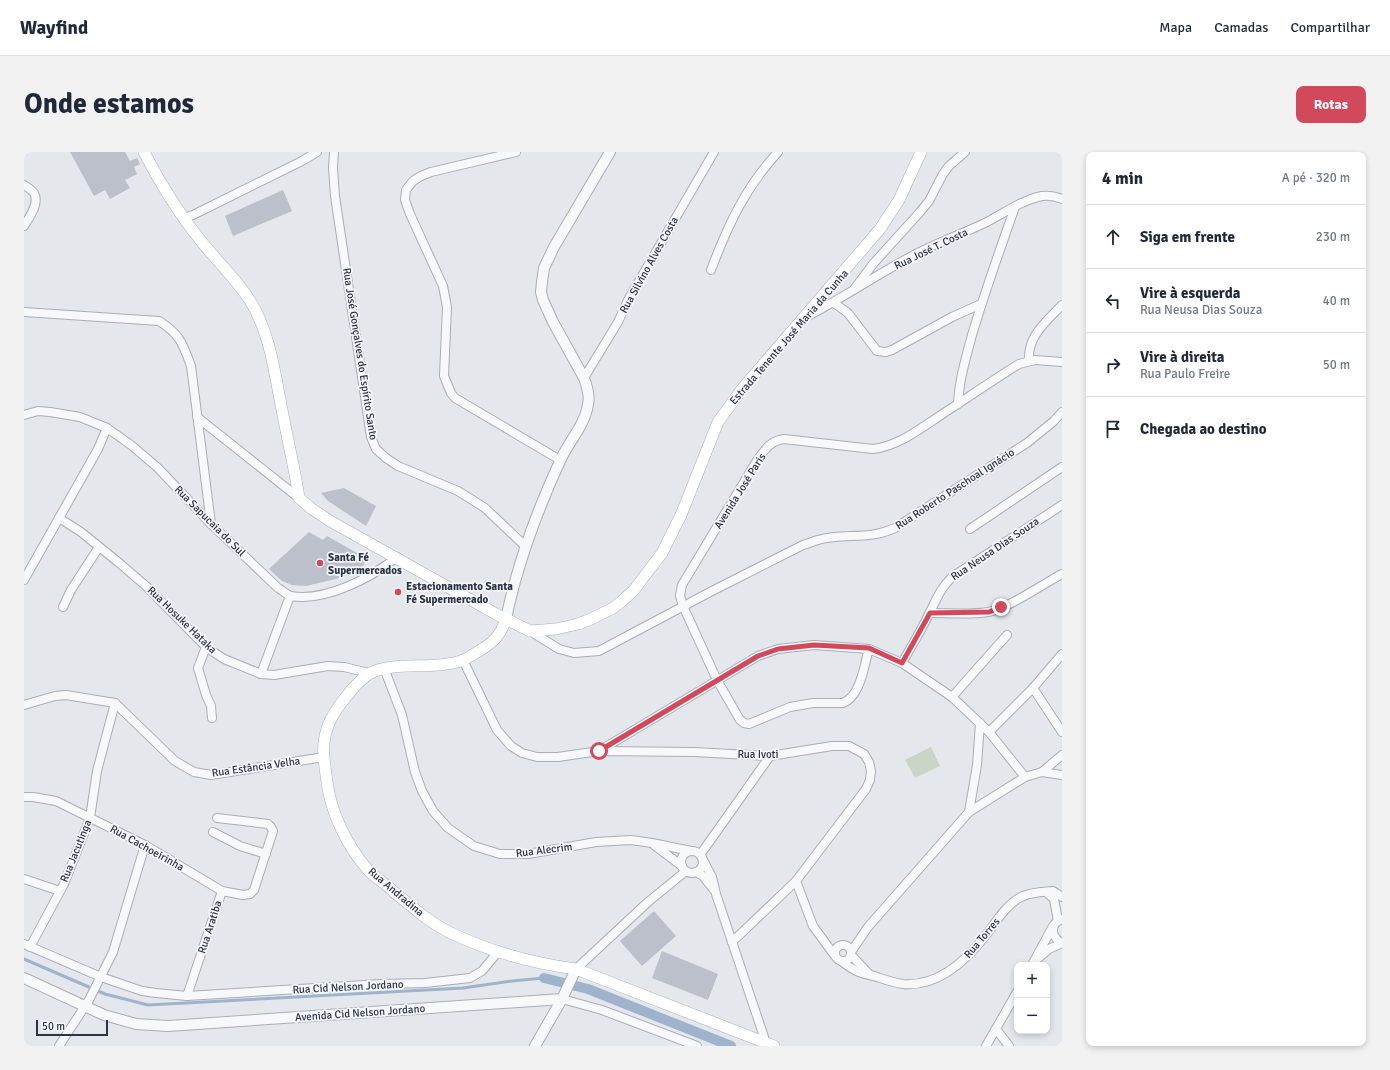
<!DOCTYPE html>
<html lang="pt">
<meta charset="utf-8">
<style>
body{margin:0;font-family:Signika,sans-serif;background:#f2f2f3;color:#1f2937}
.controls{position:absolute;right:12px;bottom:12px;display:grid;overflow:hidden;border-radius:8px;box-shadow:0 2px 6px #0003}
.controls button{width:36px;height:36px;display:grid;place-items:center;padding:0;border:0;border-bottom:1px solid #e0e1e3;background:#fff;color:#1f2937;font:20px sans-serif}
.scale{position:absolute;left:12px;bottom:10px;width:72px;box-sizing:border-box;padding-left:4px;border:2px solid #2b3445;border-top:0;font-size:11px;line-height:14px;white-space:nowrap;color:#2b3445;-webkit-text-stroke:3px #f4f6f9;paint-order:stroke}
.stop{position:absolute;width:12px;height:12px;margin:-9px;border:3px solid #d1495b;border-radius:50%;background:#fff}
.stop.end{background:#d1495b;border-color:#fff;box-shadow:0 1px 4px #0008}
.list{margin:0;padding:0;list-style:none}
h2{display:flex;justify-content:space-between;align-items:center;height:52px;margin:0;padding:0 16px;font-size:17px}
h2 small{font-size:13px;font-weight:400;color:#747a83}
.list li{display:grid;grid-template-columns:26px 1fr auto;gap:12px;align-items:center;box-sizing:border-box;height:64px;padding:0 16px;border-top:1px solid #e0e1e3}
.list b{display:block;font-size:15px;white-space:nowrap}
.list p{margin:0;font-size:13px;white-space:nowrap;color:#747a83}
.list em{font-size:13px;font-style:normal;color:#747a83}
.icon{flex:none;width:22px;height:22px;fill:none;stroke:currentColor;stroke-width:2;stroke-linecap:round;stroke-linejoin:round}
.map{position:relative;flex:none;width:1038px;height:894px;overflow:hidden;border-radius:8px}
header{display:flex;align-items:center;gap:24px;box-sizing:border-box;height:56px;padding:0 20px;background:#fff;border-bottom:1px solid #e0e1e3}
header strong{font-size:19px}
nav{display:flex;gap:22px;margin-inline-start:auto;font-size:14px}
.intro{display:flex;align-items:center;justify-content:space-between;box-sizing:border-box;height:96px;padding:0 24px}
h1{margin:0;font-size:28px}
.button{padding:10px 18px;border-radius:8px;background:#d1495b;color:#fff;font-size:14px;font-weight:700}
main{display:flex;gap:24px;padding:0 24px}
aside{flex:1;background:#fff;border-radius:8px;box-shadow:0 2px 6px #0003}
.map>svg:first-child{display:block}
.green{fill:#c9d6c5}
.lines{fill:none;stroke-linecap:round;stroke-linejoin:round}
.stream{stroke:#9fb4cc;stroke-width:3}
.canal{stroke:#9fb4cc;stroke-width:10}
.building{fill:#bbc0ca}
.minor-casing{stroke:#a9aeb7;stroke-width:10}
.tertiary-casing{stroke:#a9aeb7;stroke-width:12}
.secondary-casing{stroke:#a9aeb7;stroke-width:12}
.minor{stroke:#f7f8fa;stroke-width:8}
.tertiary{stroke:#f7f8fa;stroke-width:10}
.secondary{stroke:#fff;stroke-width:11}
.route{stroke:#d1495b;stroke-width:5}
.poi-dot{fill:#d1495b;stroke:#f4f6f9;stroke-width:1.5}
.labels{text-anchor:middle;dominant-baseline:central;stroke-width:3.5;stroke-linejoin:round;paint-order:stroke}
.street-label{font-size:11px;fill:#2b3445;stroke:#f4f6f9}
.poi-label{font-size:11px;font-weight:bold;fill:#2b3445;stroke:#f4f6f9;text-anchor:start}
</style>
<header>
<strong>Wayfind</strong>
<nav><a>Mapa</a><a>Camadas</a><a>Compartilhar</a></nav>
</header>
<div class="intro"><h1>Onde estamos</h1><a class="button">Rotas</a></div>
<main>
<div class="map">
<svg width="1038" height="894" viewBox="0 0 1038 894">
<rect width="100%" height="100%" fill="#e4e7ec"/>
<path class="green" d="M907,595L916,614L891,626L881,608Z"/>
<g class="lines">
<path class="stream" d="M0,807L81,842L124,853L439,836L488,829L520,826"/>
<path class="canal" d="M520,826L564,837L707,894"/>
</g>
<g class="building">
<path d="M46,0H101L106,9L113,6L116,12L110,15L113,22L101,28L106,36L86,47L81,38L70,44Z"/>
<path d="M259,38L268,59L209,84L201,64Z"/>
<path d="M320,336L352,354L342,374L304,349L297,341Z"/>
<path d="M285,380L299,388L303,384L342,406L339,415L334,419L312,427L282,434L268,433L258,429L245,417Z"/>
<path d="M630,759L652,784L618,814L596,789Z"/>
<path d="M638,799L694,822L684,848L628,826Z"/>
</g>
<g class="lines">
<defs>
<g id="minor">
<path d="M310,0L309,16L311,44L347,285L352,297L362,306L374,314L434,339L461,356L501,394"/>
<path d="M492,0L407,20L397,24L389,29L382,38L381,48L386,62L419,134L423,155L420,224L427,241L431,246L536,308"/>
<path d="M0,33C3,35 8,38 10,41C16,51 5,66 0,74"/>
<path d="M160,66L169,63L278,9L293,0"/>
<path d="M687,118C704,73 721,36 754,0"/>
<path d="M831,136L849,112L896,60L905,49L919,22L925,14L941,0"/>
<path d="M810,151L824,161L853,199L862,200L868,198L928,165L957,152"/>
<path d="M0,160L135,169C156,182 159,192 167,214L187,372"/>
<path d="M782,165C819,146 852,123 888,104C912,91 938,82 963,70C980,61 998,48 1018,44C1025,43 1031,44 1038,47"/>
<path d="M1005,209C1003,184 1023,169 1038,153"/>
<path d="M560,226L594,170L604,148L690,0"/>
<path d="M934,252C935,228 942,206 948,183C961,140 976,97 991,55"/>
<path d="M0,263L14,259L26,260L56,265L83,276L107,293L134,316L187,372L254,436C258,438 263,443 267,444C301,450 347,426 373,405"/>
<path d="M173,265L275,346"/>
<path d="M35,366L57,380L94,410L122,434L182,495L200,507L237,522L250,523L304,514L320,515L345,521"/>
<path d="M946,377L1038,315"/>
<path d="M0,428L74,297L83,276"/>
<path d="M39,455L47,438L75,395"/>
<path d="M906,461C925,461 946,463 964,460C985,456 1019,432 1038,422"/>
<path d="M506,479L535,497L550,501L575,499L688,439L779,393C784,392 789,389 794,388C821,380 843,389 871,376L1003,291L1030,269L1038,260"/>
<path d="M182,495L174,516L182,543L187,554L188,566"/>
<path d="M845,497C840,513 837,544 819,551H789L766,555L725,572L720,571L716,568L693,528L659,454L656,444L658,433L732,310C740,299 745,289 760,287L849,297C874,294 896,277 917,263C943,246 968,229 995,212L1011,208L1038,210"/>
<path d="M439,508L473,578L487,594L498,601L513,605H534L575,599L670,600L746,604L808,594H825L840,602L845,610L847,619L846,628L842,637L772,729L708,790"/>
<path d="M878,511C887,495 897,479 905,462C913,447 915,438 928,425L1038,353"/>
<path d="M360,516L378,563L391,620L398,639L409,659L424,676L450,694L476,702H504L572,690L607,688L628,691L667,699"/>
<path d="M237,522L266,444"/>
<path d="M1009,536L1038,580"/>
<path d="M928,545L983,483"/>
<path d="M0,553L31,544L42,543L91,551L151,609L170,620L187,623L300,605"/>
<path d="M965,580L1009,536L1038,502"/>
<path d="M575,599L734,504L754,497L790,493L845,497L878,511L928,545L945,561L965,580L1001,625"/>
<path d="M1018,620L1038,603"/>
<path d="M0,645H9L32,649L121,693L198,739L219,743L226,742L230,738L249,679L247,675L244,672L193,666"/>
<path d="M945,660L953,613L956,571"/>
<path d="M189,680L216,694L242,702"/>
<path d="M630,693L658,714"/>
<circle cx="668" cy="710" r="11"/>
<path d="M676,703L746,604"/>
<path d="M678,706L688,725L692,742L742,891"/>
<path d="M672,720L679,724L690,738"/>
<path d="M0,727L36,739"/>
<path d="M772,729L789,774L811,804"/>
<path d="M1022,740L1030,747L1034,769"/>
<path d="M1038,767C1025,771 1027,786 1038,791"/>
<path d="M0,792L77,825L118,839L132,841L163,844L357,832L401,831L446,826L458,819L474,800"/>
<circle cx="819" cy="801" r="8"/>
<path d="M6,795L40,732L66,666L73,619L91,551"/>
<path d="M827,800L844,775L945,660L1001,625L1018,620L1038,623"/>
<path d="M827,803L845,822"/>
<path d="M1012,808L1025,797L1038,791"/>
<path d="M817,809C823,813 831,820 838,821C843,823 848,823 853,825C862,828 870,831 879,832C914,835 942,809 962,783C972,770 983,751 999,744C1009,740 1019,740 1029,739L1038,745"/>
<path d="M1008,813L1029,774"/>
<path d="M552,817L624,750L662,719"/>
<path d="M163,844L198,739"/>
<path d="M538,847L578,858L673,894"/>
<path d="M972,877L985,894"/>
<path d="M35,894L65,848L89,800L121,693"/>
<path d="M962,894L993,840"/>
</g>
<g id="tertiary">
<path d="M482,467C493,413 513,359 536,309C544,290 561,274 564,252C566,244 563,234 560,226L529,170L519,148L517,140L518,130L520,116L530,95L586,0"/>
<path d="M0,826L80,863L112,872L144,874L538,847"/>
<path d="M511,894L538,847L552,817"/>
</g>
<g id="secondary">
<path d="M120,0C136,31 155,62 177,89C193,109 211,126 225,147C247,181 251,225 259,263C264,290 271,318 275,346L288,357L306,369L472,462L506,479L532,477L554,472L567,467L589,456L597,450L610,438L638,401L657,363L694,270L718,237L856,77L875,48L897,0"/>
<path d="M482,467C476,484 470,490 455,499C450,502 444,506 439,508C412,519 368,508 345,522C332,530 313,555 306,569C296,591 300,607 303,630C307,661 323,694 344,718C352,726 362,732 370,740C387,754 405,770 425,780C464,799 508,811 552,817L750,894"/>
</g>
</defs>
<use href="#minor" class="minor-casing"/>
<use href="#tertiary" class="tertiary-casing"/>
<use href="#secondary" class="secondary-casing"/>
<use href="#minor" class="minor"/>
<use href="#tertiary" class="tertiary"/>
<use href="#secondary" class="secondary"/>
</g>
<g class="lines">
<path class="route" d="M575,599L734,504L754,497L790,493L845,496L878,511L906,461L965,460L977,455"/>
</g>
<g class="poi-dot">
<circle cx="296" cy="411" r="4"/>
<circle cx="374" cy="440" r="4"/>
</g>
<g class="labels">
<g class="street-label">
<text transform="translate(907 97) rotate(-26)">Rua José T. Costa</text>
<text transform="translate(625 113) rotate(-61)">Rua Silvino Alves Costa</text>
<text transform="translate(765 185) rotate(-49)">Estrada Tenente José Maria da Cunha</text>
<text transform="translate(336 202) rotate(81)">Rua José Gonçalves do Espírito Santo</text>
<text transform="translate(931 337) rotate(-33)">Rua Roberto Paschoal Ignácio</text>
<text transform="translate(716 339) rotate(-58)">Avenida José Paris</text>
<text transform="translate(186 369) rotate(45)">Rua Sapucaia do Sul</text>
<text transform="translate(971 397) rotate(-34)">Rua Neusa Dias Souza</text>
<text transform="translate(158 468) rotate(44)">Rua Hosuke Hataka</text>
<text x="734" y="602">Rua Ivoti</text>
<text transform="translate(232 615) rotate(-8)">Rua Estância Velha</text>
<text transform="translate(123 696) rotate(29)">Rua Cachoeirinha</text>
<text transform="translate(520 698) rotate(-7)">Rua Alecrim</text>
<text transform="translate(52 699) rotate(-68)">Rua Jacutinga</text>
<text transform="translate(372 740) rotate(40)">Rua Andradina</text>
<text transform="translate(186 775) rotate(-72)">Rua Aratiba</text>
<text transform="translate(958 786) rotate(-50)">Rua Torres</text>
<text transform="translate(324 835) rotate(-3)">Rua Cid Nelson Jordano</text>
<text transform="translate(336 861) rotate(-4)">Avenida Cid Nelson Jordano</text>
</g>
<g class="poi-label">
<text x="304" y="405">Santa Fé<tspan x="304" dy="13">Supermercados</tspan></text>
<text x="382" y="434">Estacionamento Santa<tspan x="382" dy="13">Fé Supermercado</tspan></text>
</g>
</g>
</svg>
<div class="controls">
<button>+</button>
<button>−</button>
</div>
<div class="scale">50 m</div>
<div class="stop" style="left:575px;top:599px"></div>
<div class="stop end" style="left:977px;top:455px"></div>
</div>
<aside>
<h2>4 min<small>A pé · 320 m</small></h2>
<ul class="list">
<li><svg class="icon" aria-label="ahead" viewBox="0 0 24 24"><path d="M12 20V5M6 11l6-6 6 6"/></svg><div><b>Siga em frente</b></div><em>230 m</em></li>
<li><svg class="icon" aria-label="left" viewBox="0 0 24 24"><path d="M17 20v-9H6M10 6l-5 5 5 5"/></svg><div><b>Vire à esquerda</b><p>Rua Neusa Dias Souza</p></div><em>40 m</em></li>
<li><svg class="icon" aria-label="right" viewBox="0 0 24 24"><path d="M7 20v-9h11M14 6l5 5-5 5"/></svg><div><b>Vire à direita</b><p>Rua Paulo Freire</p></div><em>50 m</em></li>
<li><svg class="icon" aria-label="arrive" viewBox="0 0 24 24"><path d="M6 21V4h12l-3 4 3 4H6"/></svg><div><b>Chegada ao destino</b></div></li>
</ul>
</aside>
</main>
